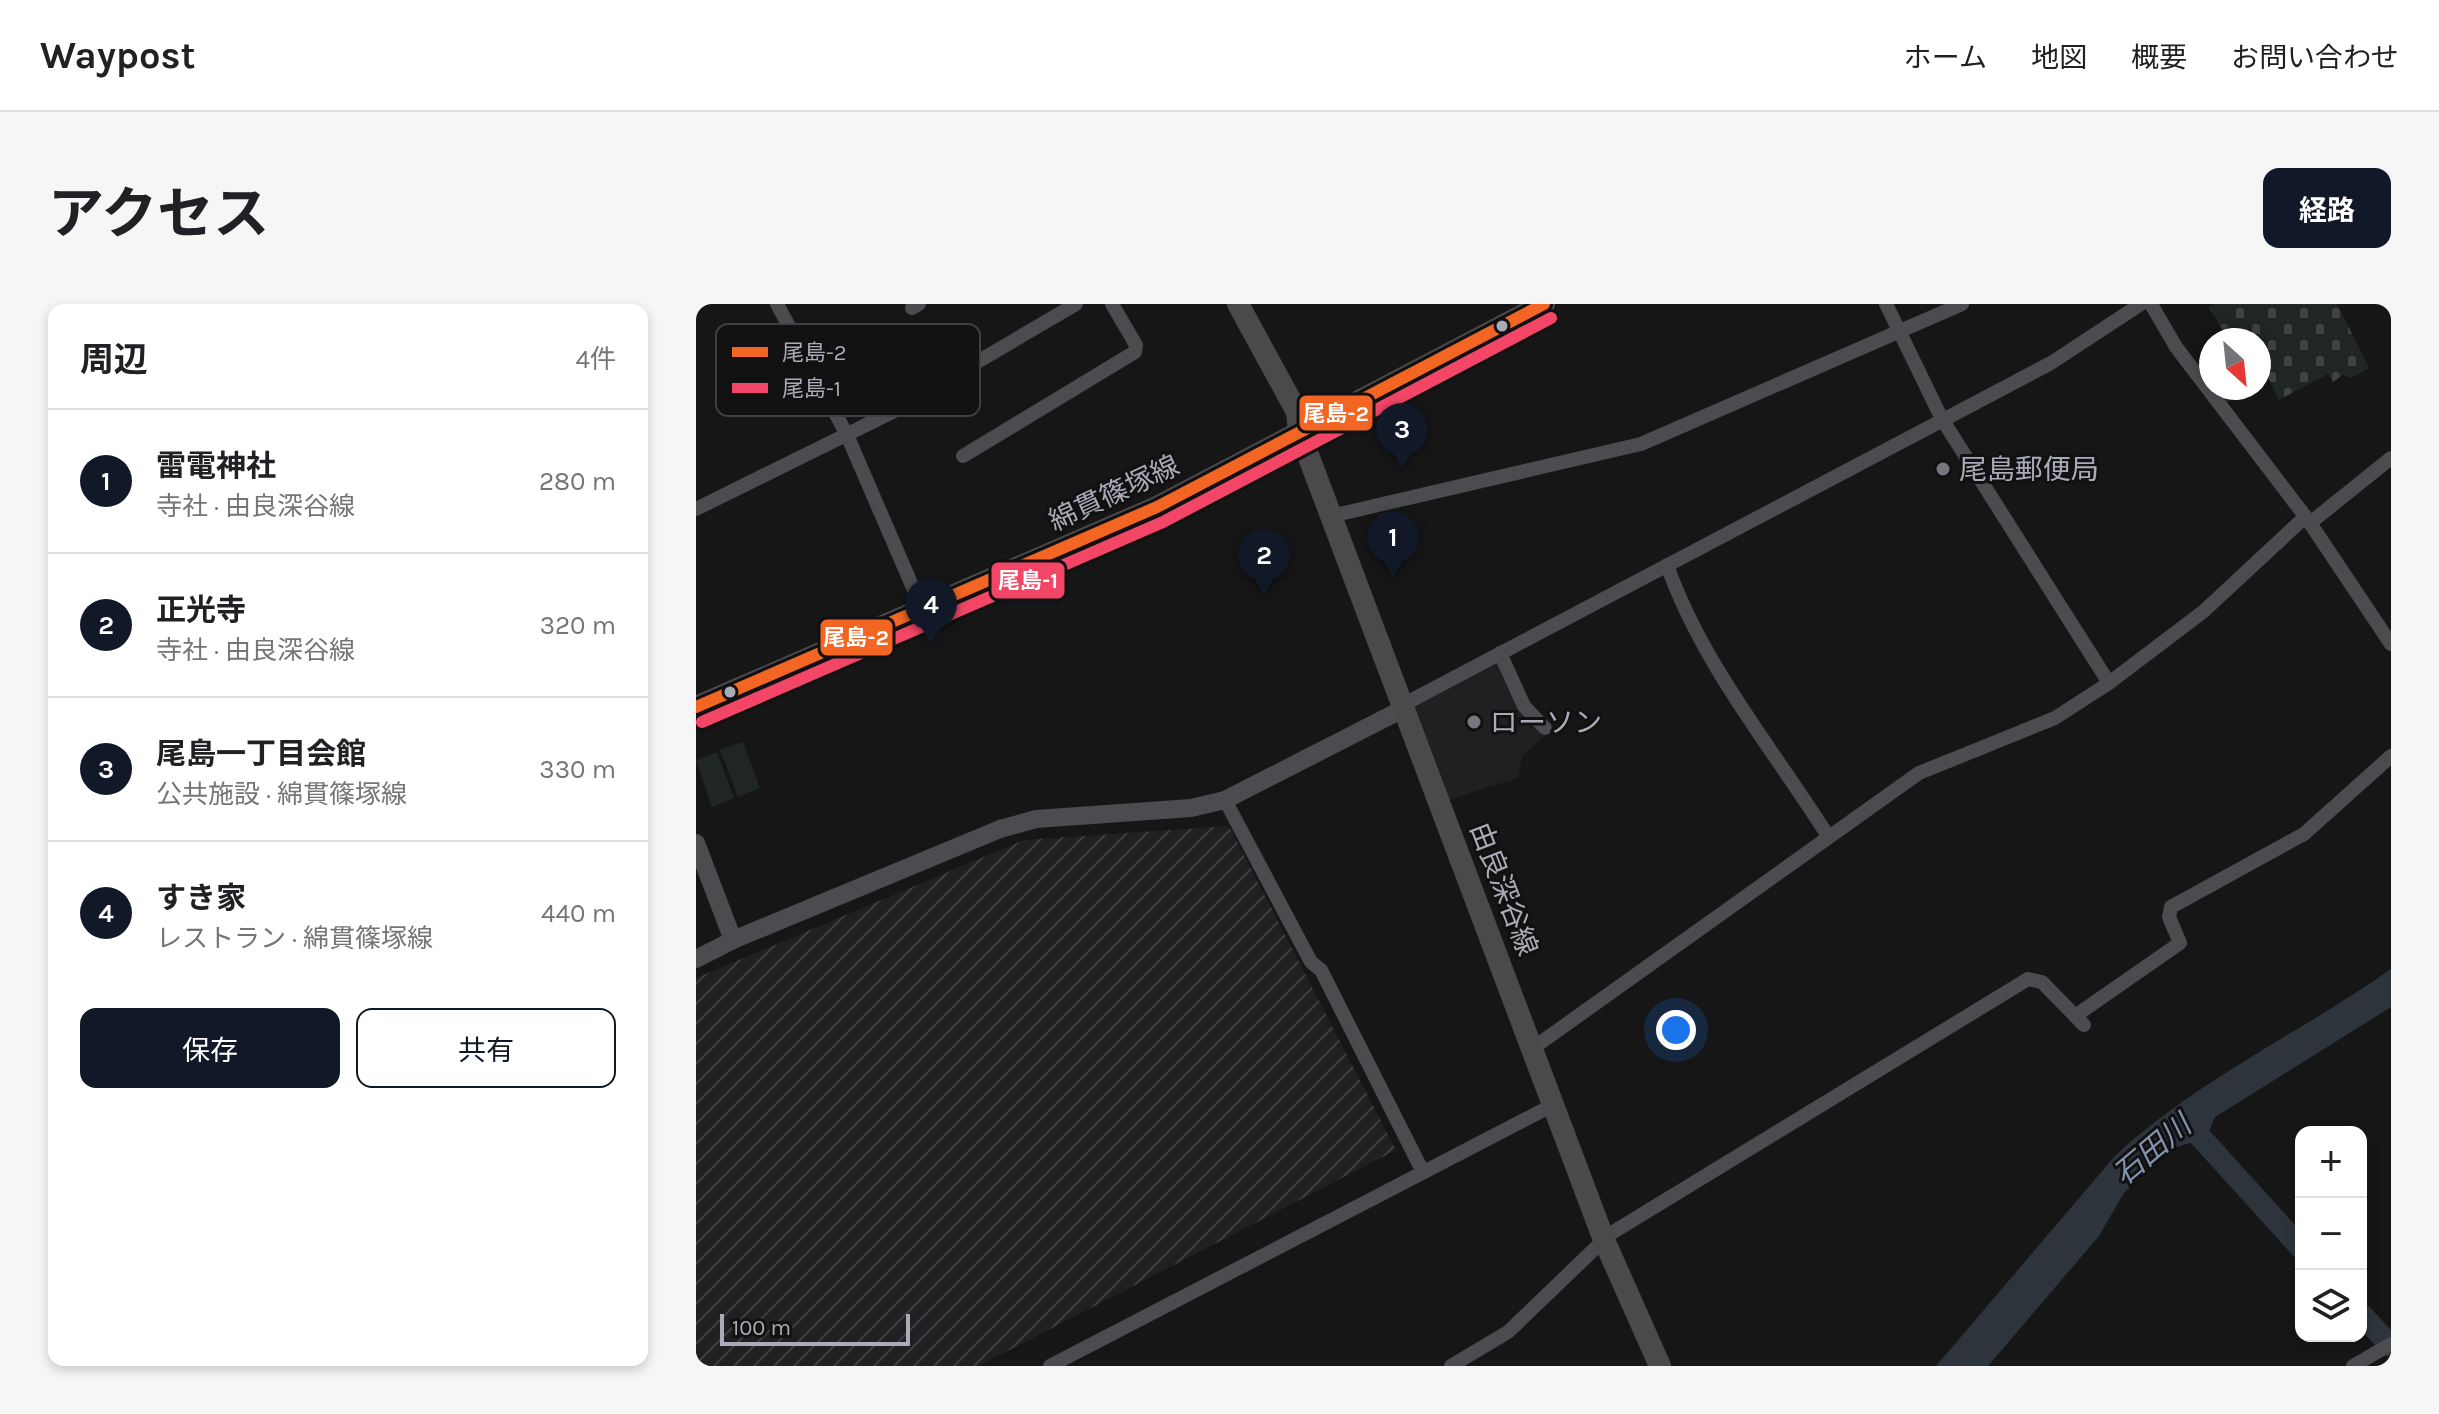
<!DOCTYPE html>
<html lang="ja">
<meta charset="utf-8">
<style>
body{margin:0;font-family:Karla,"Noto Sans JP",sans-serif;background:#f6f6f6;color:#202124}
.controls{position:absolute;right:24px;bottom:24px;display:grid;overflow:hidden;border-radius:16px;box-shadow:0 4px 12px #0003}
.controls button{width:72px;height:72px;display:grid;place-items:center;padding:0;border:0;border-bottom:2px solid #e0e0e0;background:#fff;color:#202124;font:40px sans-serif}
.compass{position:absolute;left:1503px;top:24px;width:72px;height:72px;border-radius:50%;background:#fff;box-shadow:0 4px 12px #0003;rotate:153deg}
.scale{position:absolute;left:24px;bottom:20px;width:190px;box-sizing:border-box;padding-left:8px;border:4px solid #a9abb7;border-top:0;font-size:22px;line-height:28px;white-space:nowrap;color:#a9abb7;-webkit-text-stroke:6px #111112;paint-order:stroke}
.you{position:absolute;left:980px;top:726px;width:28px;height:28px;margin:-20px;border:6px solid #fff;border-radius:50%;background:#1a73e8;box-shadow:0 0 0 12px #1a73e833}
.badge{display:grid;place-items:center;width:52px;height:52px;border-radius:50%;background:#111827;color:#fff;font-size:26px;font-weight:700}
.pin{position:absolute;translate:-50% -66px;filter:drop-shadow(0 2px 4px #0008)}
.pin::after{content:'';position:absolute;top:42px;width:28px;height:24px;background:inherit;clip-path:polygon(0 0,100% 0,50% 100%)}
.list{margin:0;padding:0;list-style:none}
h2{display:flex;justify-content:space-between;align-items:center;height:104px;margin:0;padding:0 32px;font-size:34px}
h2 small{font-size:26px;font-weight:400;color:#757577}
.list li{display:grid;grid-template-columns:52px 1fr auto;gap:24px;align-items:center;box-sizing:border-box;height:144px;padding:0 32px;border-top:2px solid #e0e0e0}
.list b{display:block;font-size:30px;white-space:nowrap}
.list p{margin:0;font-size:26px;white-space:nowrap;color:#757577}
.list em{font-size:26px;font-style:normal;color:#757577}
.actions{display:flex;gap:16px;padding:24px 32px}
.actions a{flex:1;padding:18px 0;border:2px solid #111827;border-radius:16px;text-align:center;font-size:28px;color:#111827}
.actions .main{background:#111827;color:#fff}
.icon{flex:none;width:44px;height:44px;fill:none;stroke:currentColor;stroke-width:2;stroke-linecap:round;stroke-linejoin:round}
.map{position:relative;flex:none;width:1695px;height:1062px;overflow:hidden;border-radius:16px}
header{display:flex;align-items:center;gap:48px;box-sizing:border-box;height:112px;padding:0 40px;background:#fff;border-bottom:2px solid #e0e0e0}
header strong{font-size:38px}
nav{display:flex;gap:44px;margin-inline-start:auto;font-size:28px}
.intro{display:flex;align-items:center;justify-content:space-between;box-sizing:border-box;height:192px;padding:0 48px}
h1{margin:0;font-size:56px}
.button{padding:20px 36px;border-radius:16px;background:#111827;color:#fff;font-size:28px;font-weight:700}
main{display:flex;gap:48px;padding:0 48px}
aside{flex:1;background:#fff;border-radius:16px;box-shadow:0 4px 12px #0003}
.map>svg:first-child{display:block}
.built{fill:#202022}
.industrial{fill:url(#industrial-furrows)}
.forest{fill:url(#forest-crowns)}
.cemetery{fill:url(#cemetery-stones)}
.pitch{fill:#202722}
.water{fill:#2e343b}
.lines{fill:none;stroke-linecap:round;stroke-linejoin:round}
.river{stroke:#2e343b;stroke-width:22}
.minor{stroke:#4b4c4f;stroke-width:14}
.tertiary{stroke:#4b4c4f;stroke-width:18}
.secondary{stroke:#4a4a4d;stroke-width:22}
.bus-1-casing{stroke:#111112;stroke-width:18}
.bus-2-casing{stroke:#111112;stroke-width:18}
.bus-1{stroke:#f26522;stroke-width:12}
.bus-2{stroke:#f34667;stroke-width:12}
.bus-dot{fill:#a9abb7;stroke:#111112;stroke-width:3}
.poi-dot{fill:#76777f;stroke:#111112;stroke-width:3}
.labels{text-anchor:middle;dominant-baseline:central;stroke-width:6;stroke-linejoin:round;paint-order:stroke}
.poi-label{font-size:28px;fill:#a9abb7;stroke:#111112;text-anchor:start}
.street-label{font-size:28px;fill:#a9abb7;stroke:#111112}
.water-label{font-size:30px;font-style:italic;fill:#8294af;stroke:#111112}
.key{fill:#111112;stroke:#3f3f44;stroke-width:2}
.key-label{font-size:22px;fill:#a9abb7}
.line-badge{stroke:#111112;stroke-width:3}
.badge-label{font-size:22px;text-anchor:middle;font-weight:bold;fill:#fff}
</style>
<header>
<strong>Waypost</strong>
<nav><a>ホーム</a><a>地図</a><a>概要</a><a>お問い合わせ</a></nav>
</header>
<div class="intro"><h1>アクセス</h1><a class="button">経路</a></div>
<main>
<aside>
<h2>周辺<small>4件</small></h2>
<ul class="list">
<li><span class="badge">1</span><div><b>雷電神社</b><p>寺社 · 由良深谷線</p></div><em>280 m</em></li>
<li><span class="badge">2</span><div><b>正光寺</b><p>寺社 · 由良深谷線</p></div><em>320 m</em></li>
<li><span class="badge">3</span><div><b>尾島一丁目会館</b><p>公共施設 · 綿貫篠塚線</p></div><em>330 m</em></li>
<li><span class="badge">4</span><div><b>すき家</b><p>レストラン · 綿貫篠塚線</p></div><em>440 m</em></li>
</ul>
<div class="actions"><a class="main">保存</a><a>共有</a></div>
</aside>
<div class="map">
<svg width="1695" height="1062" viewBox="0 0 1695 1062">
<defs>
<pattern id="industrial-furrows" width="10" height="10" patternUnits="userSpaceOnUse" patternTransform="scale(2)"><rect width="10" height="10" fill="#202022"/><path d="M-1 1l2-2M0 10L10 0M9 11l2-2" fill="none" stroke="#3e3e40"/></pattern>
<pattern id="forest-crowns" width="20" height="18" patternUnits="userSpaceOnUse" patternTransform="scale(2)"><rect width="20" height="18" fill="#202722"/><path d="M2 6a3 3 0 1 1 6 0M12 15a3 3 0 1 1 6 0" fill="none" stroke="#3e4440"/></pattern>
<pattern id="cemetery-stones" width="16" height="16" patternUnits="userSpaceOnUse" patternTransform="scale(2)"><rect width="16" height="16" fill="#202722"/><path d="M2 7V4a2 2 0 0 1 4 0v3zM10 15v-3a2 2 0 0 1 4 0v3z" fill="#3e4440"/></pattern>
</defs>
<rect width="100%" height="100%" fill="#161617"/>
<path class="built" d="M802,356L826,407L849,431L826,452L822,474L749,497L717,403Z"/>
<path class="industrial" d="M533,522L700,846L283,1062H0V674L328,536Z"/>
<path class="forest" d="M1515,51V84H1552L1526,102L1497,64Z"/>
<path class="cemetery" d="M1519,0H1641L1673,64L1655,74L1647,71L1637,78L1632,70L1583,96L1563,55V36H1550L1545,29L1532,36L1513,3Z"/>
<g class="pitch">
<path d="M47,438L64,484L42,493L24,446Z"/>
<path d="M21,448L38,494L16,503L0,456Z"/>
</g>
<path class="water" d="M1695,665V703L1519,813L1513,827L1497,838L1471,846L1428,889L1403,932L1292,1062H1240L1419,852C1501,776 1604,729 1695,665Z"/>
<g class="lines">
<g class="river">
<path d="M1489,816L1605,944"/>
<path d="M1665,1010L1695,1042"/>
</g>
<g class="minor">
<path d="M81,0L151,131L227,307"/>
<path d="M1190,0L1246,115L1413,379"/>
<path d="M1455,0L1480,43L1612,216L1695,340"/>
<path d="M216,4L223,0"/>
<path d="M267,152L439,48L440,41L416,0"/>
<path d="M0,205L255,79L271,64L380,0"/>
<path d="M635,212L945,140L1266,0"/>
<path d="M1614,219L1695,154"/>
<path d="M971,261C1007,362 1075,442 1132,532"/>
<path d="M804,349L828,402L849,424"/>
<path d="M707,405L714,397L1355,59L1445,0"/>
<path d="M529,496L615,658L625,666L727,868"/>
<path d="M1379,712L1484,639L1473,613L1475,603L1608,530L1695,452"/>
<path d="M837,744L1223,469L1359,414L1413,379L1508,307L1609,213"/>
<path d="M354,1062L857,801"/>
<path d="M755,1062L812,1028L914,930L1332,675L1346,678L1388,721"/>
<path d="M1657,1062L1695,1040"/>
</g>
<g class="tertiary">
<path d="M0,539L37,636"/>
<path d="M0,655L37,636L304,525L340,515L495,504L529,496L707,405"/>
</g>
<g class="secondary">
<path d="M542,0L601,108L603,127L908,936L964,1062"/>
<path d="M0,403L461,203L848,0"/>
</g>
<defs>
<path id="bus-1" d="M0,403L461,203L848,0"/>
<path id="bus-2" d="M6,418L467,218L855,14"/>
</defs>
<use href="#bus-1" class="bus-1-casing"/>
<use href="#bus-2" class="bus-2-casing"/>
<use href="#bus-1" class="bus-1"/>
<use href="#bus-2" class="bus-2"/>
</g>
<g class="bus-dot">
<circle cx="806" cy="22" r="7"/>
<circle cx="34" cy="388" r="7"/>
</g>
<g class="poi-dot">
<circle cx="1247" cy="165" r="8"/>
<circle cx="778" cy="418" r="8"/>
</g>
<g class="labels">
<g class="poi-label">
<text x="1263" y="165">尾島郵便局</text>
<text x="794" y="418">ローソン</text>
</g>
<g class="street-label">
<text transform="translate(418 189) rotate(-25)">綿貫篠塚線</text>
<text transform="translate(808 585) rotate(69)">由良深谷線</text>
</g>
<g class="water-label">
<text transform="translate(1456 846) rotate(-40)">石田川</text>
</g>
</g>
<rect x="20" y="20" width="264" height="92" rx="12" class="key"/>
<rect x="36" y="43" width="36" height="10" fill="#f26522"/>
<rect x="36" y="79" width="36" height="10" fill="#f34667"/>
<g class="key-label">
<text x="86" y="56">尾島-2</text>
<text x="86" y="92">尾島-1</text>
</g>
<g class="line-badge">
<rect x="602" y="90" width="76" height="38" rx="8" fill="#f26522"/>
<rect x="294" y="257" width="76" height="39" rx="8" fill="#f34667"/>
<rect x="123" y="314" width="75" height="39" rx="8" fill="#f26522"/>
</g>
<g class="badge-label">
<text x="640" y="117">尾島-2</text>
<text x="332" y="284">尾島-1</text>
<text x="160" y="341">尾島-2</text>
</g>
</svg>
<div class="controls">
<button>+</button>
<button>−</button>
<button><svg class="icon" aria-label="layers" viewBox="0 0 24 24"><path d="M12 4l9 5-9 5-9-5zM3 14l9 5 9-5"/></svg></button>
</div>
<svg class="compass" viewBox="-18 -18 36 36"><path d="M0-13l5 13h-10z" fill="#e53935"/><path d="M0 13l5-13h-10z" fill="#757577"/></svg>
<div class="scale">100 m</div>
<div class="you"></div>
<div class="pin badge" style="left:697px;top:273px">1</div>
<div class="pin badge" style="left:568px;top:291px">2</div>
<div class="pin badge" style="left:706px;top:165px">3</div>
<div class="pin badge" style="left:235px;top:340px">4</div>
</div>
</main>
